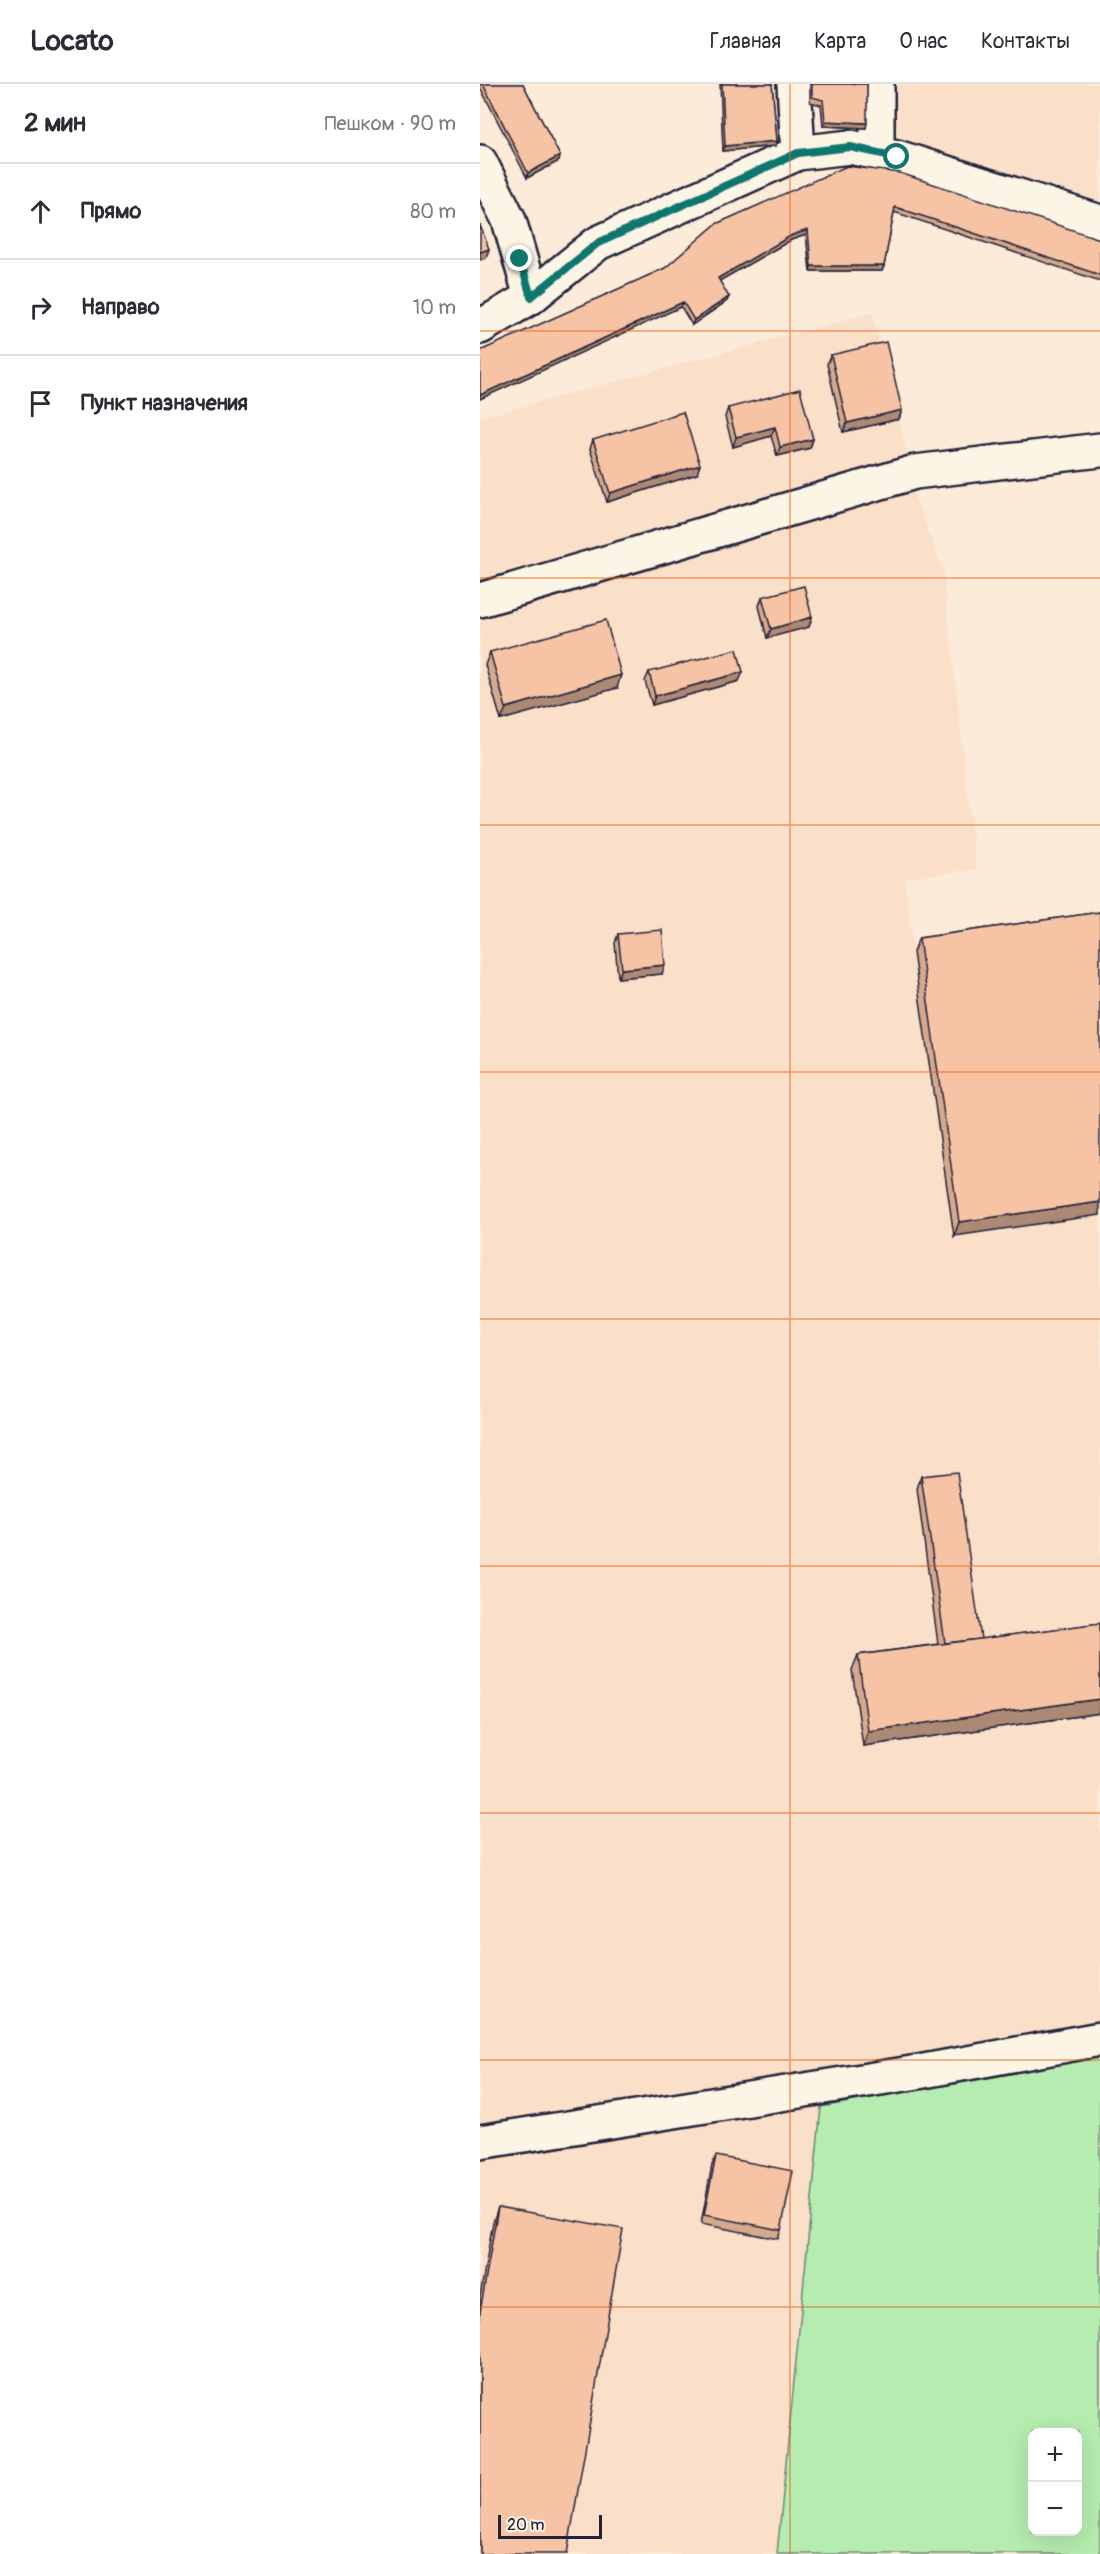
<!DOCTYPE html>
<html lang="ru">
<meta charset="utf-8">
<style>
body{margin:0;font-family:Pangolin,sans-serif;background:#f2f2f3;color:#2b2b33}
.controls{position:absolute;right:18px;bottom:18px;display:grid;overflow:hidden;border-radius:12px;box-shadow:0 6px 24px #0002}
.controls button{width:54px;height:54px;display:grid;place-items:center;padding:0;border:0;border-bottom:2px solid #e1e1e2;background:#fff;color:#2b2b33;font:30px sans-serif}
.scale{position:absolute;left:18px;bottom:15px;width:104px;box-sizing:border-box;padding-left:6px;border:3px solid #22223b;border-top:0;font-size:16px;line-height:21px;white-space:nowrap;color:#22223b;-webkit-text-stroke:4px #fcf5e5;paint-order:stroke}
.stop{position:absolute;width:18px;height:18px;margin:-14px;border:4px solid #0f766e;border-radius:50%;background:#fff}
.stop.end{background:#0f766e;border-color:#fff;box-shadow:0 2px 6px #0008}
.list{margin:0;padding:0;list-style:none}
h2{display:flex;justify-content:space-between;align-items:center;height:78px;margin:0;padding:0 24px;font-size:26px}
h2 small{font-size:20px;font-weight:400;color:#7c7c81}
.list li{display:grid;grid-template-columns:39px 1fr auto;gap:18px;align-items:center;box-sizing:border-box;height:96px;padding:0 24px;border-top:2px solid #e1e1e2}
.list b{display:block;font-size:22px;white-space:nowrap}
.list em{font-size:20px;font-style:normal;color:#7c7c81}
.icon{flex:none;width:33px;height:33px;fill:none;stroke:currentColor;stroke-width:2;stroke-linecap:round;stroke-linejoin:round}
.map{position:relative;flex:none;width:620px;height:2470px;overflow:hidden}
header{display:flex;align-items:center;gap:36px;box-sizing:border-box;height:84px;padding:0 30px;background:#fff;border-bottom:2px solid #e1e1e2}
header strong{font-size:28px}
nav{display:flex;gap:33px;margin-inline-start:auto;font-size:21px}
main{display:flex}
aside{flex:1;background:#fff}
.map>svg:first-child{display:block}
.built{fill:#fadfc9}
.green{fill:#b5ecaf;stroke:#6c8775;stroke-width:1.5;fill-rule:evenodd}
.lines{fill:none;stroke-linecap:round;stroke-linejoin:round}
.minor-casing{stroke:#22223b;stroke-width:38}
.minor{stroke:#fcf5e5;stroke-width:33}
.wall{fill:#d4a98e;stroke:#22223b;stroke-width:1.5}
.shaded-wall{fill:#ac8974;stroke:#22223b;stroke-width:1.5}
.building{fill:#f6c4a5;stroke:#22223b;stroke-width:1.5}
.route{stroke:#0f766e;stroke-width:8}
.grid{fill:none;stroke:#e8590c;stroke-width:1.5;stroke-opacity:0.55}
</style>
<header>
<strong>Locato</strong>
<nav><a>Главная</a><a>Карта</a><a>О нас</a><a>Контакты</a></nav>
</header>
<main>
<aside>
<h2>2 мин<small>Пешком · 90 m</small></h2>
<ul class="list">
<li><svg class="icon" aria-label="ahead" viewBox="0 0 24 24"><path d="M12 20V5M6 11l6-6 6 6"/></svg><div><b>Прямо</b></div><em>80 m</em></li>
<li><svg class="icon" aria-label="right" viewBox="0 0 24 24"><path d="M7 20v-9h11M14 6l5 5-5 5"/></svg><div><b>Направо</b></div><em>10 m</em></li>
<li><svg class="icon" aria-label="arrive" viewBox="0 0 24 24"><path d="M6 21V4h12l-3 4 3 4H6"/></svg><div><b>Пункт назначения</b></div></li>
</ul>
</aside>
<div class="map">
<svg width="620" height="2470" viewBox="0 0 620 2470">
<rect width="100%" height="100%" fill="#fbebd8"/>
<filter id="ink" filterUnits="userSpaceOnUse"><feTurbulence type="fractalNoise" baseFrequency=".0167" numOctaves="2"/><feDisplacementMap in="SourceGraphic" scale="12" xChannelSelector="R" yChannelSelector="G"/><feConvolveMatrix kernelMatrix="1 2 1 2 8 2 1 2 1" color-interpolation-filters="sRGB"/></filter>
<g filter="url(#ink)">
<g class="built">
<path d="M414,0H620V117L414,59Z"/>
<path d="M392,229L428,372L431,403L463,487L496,785L425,794L433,868L620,860V1973L341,2023L297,2470H0V334Z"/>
</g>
<path class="green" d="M620,1973V2470H297L341,2023ZM552,2348H598V2448H552Z"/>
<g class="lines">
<defs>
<g id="minor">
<path d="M314,0L318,69"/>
<path d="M397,69V0"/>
<path d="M0,78L29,136L51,213"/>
<path d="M0,243L51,213L118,159L318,69L370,63L417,73L620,138"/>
<path d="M0,516L435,388L620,366"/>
<path d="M0,2058L438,1988L620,1955"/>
</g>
</defs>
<use href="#minor" class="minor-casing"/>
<use href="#minor" class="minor"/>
</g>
<g class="wall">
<path d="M0,0H43L80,72L79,77L47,94L0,3Z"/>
<path d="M240,0H292L297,57L295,62L243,67Z"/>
<path d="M330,0H387L386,44L343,42L341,21L330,18Z"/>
<path d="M367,82L620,155V197L414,128L404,182L402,187H330L326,151L311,156L239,197L247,217L212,241L201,223L185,184Z"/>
<path d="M351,271L422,326L419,335L363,348L347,280Z"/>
<path d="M248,324L333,355L330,364L297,372L291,352L253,363L245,333Z"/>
<path d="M113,356L217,390L127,418L110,365Z"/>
<path d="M282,513L332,533L329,543L287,554L279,522Z"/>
<path d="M10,568L137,604L21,636L5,581Z"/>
<path d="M169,588L259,597L172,621L165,597Z"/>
<path d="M620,828L474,1152L433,868L439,854Z"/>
<path d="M138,850L182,890L138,894L135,859Z"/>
<path d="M441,1392L501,1555L620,1539V1629L383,1662L372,1586L378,1571L458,1560L437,1405Z"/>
<path d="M236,2072L301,2146L298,2155L221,2140L232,2081Z"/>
<path d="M18,2123L0,2470V2212L13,2138Z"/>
</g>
<g class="shaded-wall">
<path d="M345,37L387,39L386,44L343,42Z"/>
<path d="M297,57L295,62L243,67L245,62Z"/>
<path d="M80,72L79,77L47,94L48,89Z"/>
<path d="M328,146L326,151L311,156L236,199L238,194L312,151Z"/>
<path d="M9,165L6,174L0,176V168Z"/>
<path d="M331,182H404L402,187H330Z"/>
<path d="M249,213L247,217L212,241L214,236Z"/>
<path d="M203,218L201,223L0,315V311Z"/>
<path d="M422,326L419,335L363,348L367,339Z"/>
<path d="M295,343L291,352L253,363L256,353Z"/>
<path d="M333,355L330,364L297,372L300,363Z"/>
<path d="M220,381L217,390L127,418L130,409Z"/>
<path d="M332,533L329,543L287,554L291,545Z"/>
<path d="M263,588L259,597L172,621L175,612Z"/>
<path d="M141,591L137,604L21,636L26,624Z"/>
<path d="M185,881L182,890L138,894L142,885Z"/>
<path d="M620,1118V1131L474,1152L479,1138Z"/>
<path d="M620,1615V1629L383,1662L388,1647Z"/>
</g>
<g class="building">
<path d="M3,0H43L80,72L48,89Z"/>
<path d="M242,0H292L297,57L245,62Z"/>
<path d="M332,0H387V39L345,37L343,16L332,13Z"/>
<path d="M367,82L420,89L620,155V191L415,123L404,182H331L328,146L312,151L238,194L249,213L214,236L203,218L0,311V267L185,184L236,140Z"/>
<path d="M0,141L9,165L0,168Z"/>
<path d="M406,258L422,326L367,339L351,271Z"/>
<path d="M320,305L333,355L300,363L295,343L256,353L248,324Z"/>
<path d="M203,328L220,381L130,409L113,356Z"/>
<path d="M324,502L332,533L291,545L282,513Z"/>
<path d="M126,536L141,591L26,624L10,568Z"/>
<path d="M257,565L263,588L175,612L169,588Z"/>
<path d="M620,828V1118L479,1138L439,854Z"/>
<path d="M182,846L185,881L142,885L138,850Z"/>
<path d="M477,1388L501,1555L465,1559L441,1392Z"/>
<path d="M620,1539V1615L388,1647L378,1571Z"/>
<path d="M236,2072L313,2087L301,2146L224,2131Z"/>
<path d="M18,2123L143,2145L87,2470H0V2228Z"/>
</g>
</g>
<g class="lines" filter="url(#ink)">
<path class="route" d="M40,175L51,213L118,159L318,69L370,63L417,73"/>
</g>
<path class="grid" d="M310,0V2470M0,247H620M0,494H620M0,741H620M0,988H620M0,1235H620M0,1482H620M0,1729H620M0,1976H620M0,2223H620"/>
</svg>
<div class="controls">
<button>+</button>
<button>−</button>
</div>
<div class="scale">20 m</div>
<div class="stop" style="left:417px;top:73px"></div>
<div class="stop end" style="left:40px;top:175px"></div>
</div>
</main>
